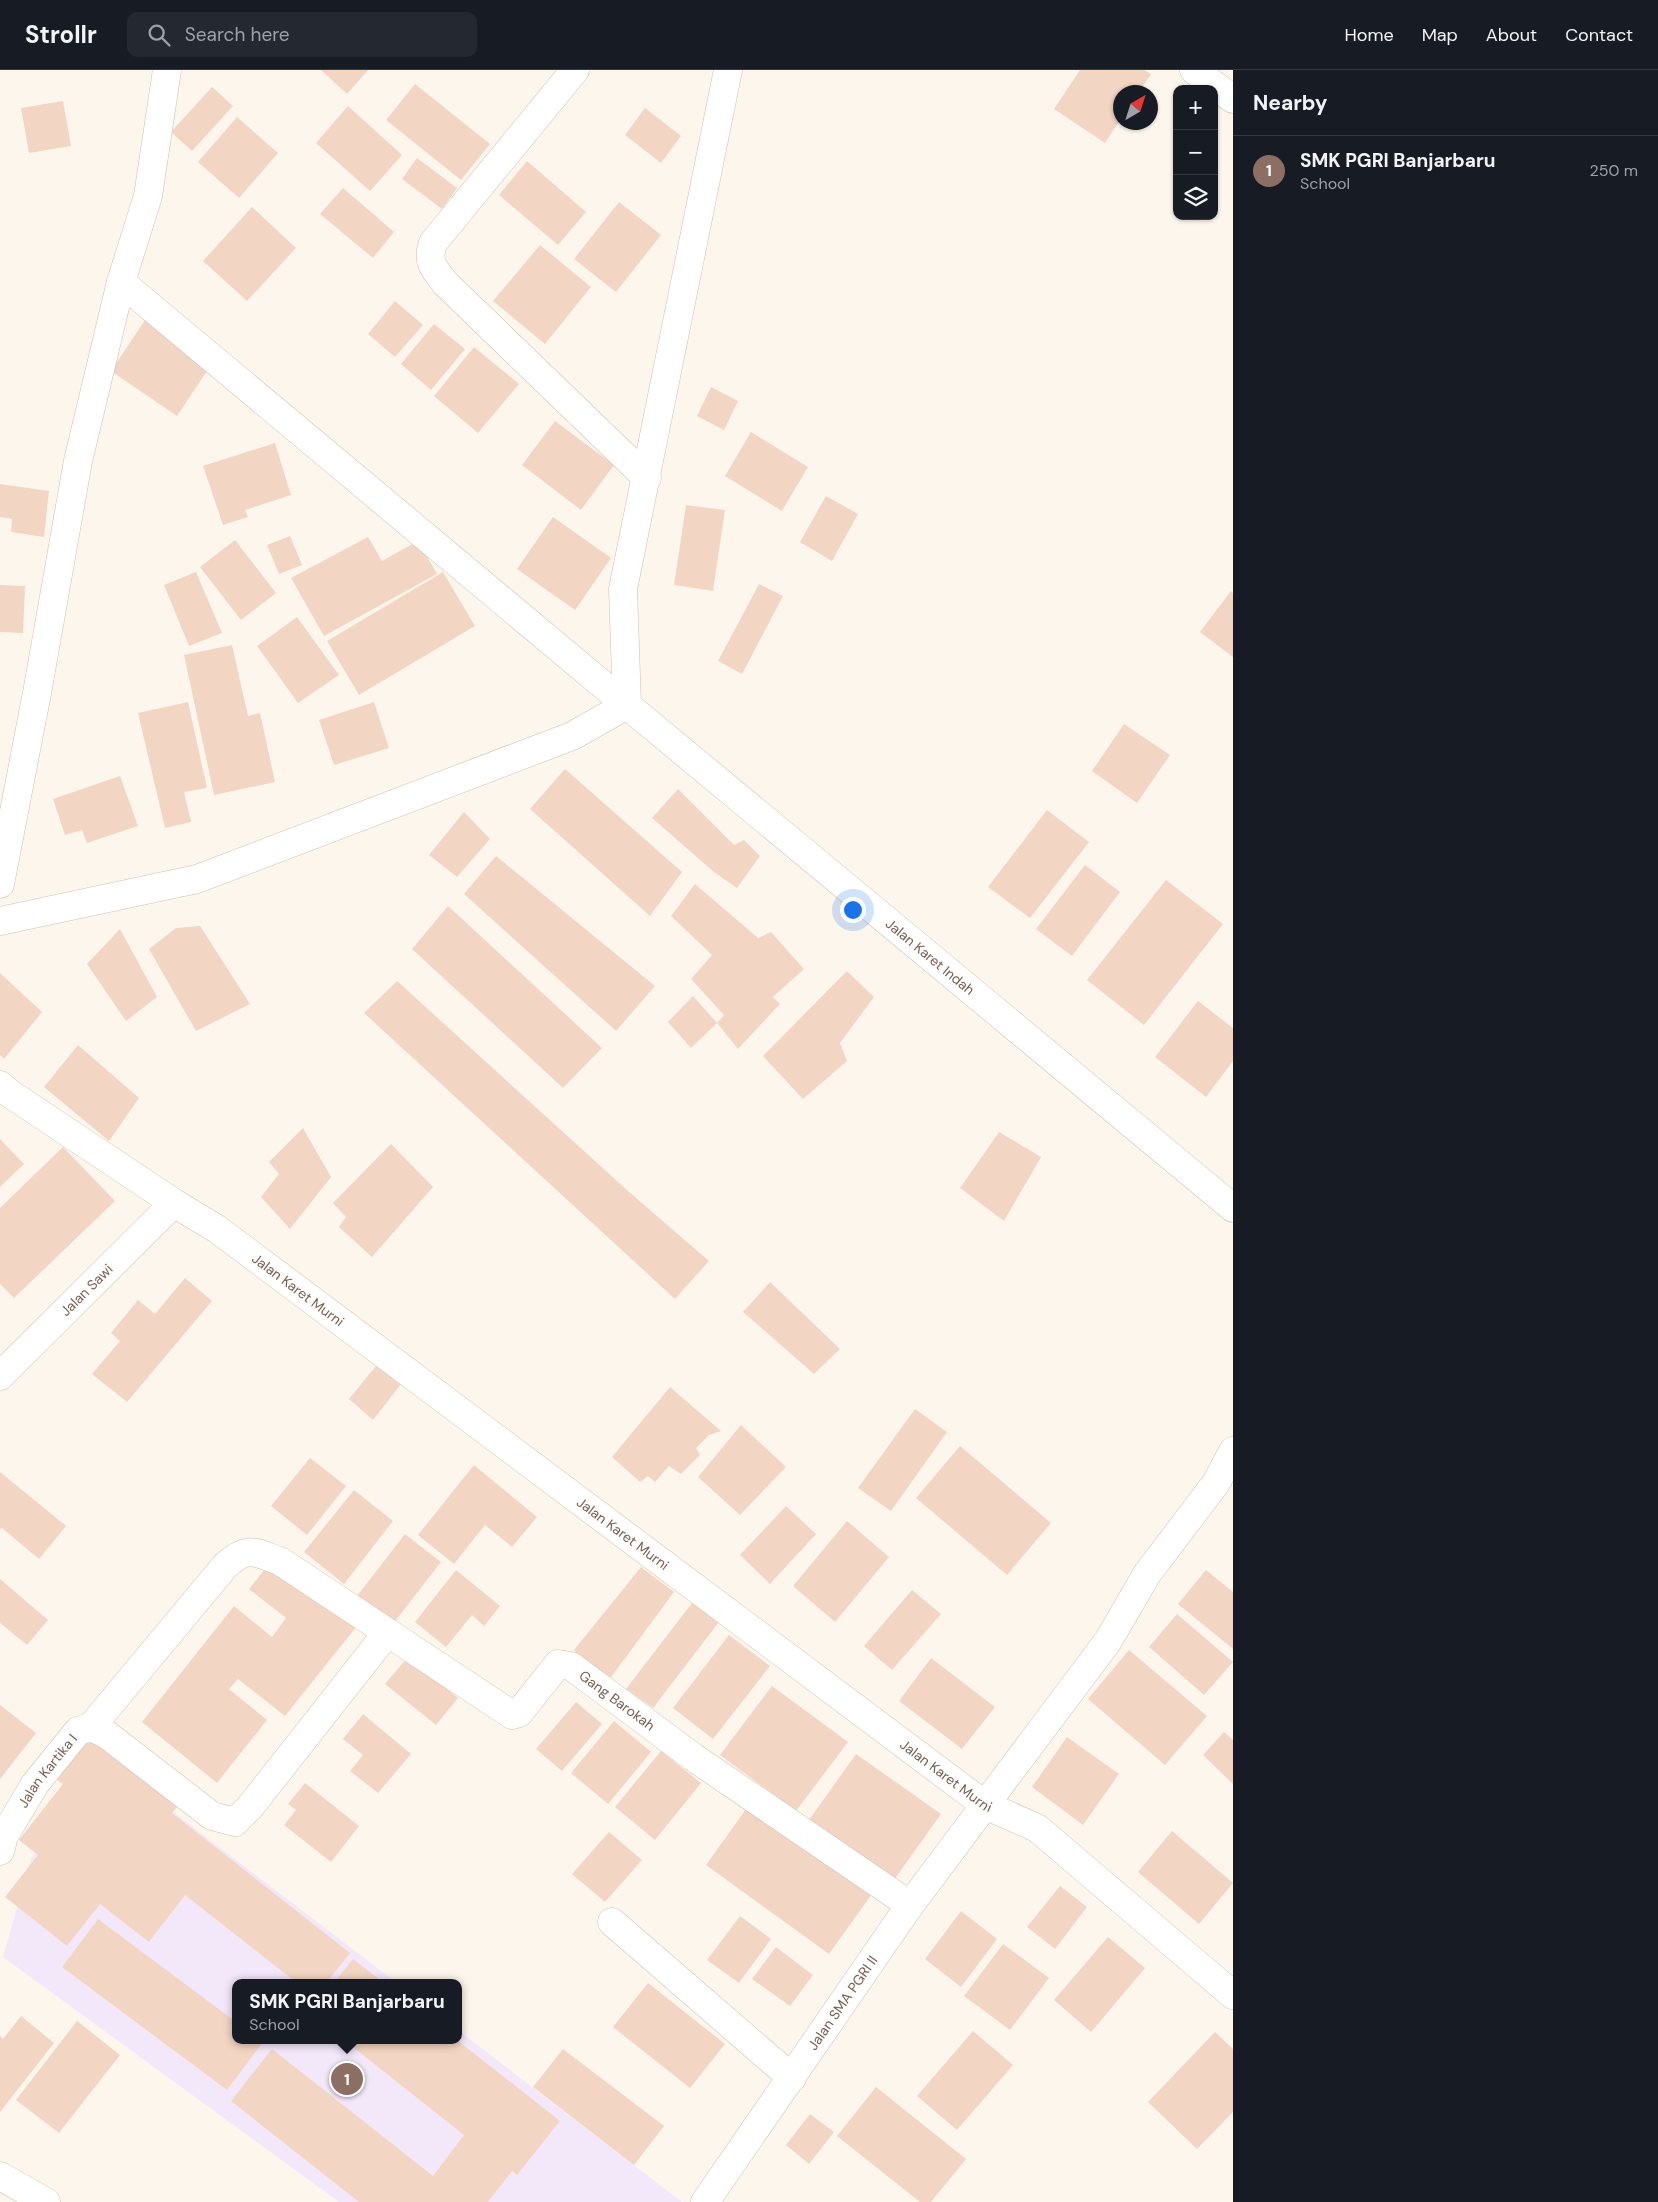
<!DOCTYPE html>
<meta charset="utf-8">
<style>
body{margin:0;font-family:"DM Sans",sans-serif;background:#242831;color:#f1f3f6}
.controls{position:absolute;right:15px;top:15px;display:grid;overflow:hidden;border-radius:10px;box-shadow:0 1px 4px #0004}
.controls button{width:45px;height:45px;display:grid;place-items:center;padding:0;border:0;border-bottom:1px solid #363941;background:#171b24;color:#f1f3f6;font:25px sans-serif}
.compass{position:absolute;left:1113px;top:15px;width:45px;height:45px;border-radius:50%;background:#171b24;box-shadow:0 1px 4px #0004;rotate:39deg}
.you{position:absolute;left:852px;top:839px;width:18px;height:18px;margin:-12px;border:4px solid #fff;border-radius:50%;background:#1a73e8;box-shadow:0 0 0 8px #1a73e833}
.badge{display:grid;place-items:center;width:32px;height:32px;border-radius:50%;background:#2563eb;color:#fff;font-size:16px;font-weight:700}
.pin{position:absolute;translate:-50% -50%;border:2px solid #fff;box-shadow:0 1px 5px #0006}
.popup{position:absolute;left:232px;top:1909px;width:230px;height:65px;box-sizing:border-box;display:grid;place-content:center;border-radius:10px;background:#171b24;filter:drop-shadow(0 1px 4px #0005);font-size:16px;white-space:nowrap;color:#9ea1a6}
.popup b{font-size:19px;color:#f1f3f6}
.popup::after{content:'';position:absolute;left:50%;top:100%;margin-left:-10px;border:10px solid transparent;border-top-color:#171b24}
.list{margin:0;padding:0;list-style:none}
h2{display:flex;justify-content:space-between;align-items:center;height:65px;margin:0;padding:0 20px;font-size:21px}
h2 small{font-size:16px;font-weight:400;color:#9ea1a6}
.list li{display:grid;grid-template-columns:32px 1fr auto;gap:15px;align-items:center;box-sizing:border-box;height:70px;padding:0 20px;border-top:1px solid #363941}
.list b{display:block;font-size:19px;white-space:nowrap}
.list p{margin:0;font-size:16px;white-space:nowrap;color:#9ea1a6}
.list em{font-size:16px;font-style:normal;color:#9ea1a6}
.icon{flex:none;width:28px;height:28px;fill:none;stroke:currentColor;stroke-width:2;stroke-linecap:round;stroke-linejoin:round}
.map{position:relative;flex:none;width:1233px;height:2132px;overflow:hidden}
header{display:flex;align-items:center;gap:30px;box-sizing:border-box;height:70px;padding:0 25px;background:#171b24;border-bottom:1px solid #363941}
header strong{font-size:24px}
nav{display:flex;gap:28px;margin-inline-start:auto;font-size:18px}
.search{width:350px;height:45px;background:#242831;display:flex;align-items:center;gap:12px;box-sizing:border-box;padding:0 18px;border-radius:10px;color:#9ea1a6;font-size:19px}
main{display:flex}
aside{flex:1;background:#171b24}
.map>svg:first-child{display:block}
.education{fill:#f3e8fa}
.building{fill:#f3d5c3}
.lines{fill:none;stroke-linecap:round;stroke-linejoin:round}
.minor-casing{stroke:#d1beb0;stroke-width:29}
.minor{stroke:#fff;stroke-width:28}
.labels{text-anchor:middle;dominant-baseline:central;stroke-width:4;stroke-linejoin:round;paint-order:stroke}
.street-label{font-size:14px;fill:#7a5c4d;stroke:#fffaf3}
</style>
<header>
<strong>Strollr</strong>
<div class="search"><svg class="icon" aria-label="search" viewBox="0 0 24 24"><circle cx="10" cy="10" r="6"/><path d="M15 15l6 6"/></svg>Search here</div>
<nav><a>Home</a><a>Map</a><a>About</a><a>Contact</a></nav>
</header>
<main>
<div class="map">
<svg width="1233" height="2132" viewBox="0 0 1233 2132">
<rect width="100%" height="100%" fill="#fdf6ec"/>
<path class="education" d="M100,1686L397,1913H236V1970H458V1960L682,2132H339L3,1887L31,1789Z"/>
<g class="building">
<path d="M321,0H368L347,24Z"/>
<path d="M1080,0H1144L1151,4L1139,22H1120V50L1105,73L1054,39Z"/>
<path d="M415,14L490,74L461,110L386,50Z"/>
<path d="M212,17L233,36L192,81L171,62Z"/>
<path d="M63,31L71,76L29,83L21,38Z"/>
<path d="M348,36L402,85L370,121L316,73Z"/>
<path d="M645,38L681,66L661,93L625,65Z"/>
<path d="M237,47L278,83L239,128L198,92Z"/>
<path d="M417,88L457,118L442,139L402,109Z"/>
<path d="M527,91L586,142L558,175L499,125Z"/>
<path d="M343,118L394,162L373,188L320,144Z"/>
<path d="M619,132L661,165L616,222L574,189Z"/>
<path d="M252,137L296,178L247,231L203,191Z"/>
<path d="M540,175L591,217L545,274L493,231Z"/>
<path d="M395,231L423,255L395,287L368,264Z"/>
<path d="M147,247L213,292L177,346L111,301Z"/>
<path d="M434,254L465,279L431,320L401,294Z"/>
<path d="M474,277L519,314L478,363L434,326Z"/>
<path d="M711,317L738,331L724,360L697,346Z"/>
<path d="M555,351L614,395L581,440L522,395Z"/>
<path d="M751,362L808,397L782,441L725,406Z"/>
<path d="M275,373L291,425L245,440L248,447L223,455L203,396Z"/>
<path d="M0,414L49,421L44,467L11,462L12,449L0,447Z"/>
<path d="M826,426L858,444L832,491L800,472Z"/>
<path d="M686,435L725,440L713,521L674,515Z"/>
<path d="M553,447L611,488L575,540L517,499Z"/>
<path d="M290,466L302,495L279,504L267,475Z"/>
<path d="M368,467L382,491L418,471L437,504L324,566L291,508Z"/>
<path d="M235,470L276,523L241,550L200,497Z"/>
<path d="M196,502L222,563L189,576L164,515Z"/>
<path d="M443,502L475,556L359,625L327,571Z"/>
<path d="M759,514L783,526L742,604L718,591Z"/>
<path d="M0,515L25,516L23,563L0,562Z"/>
<path d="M1231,521L1233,523V587L1200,562Z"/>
<path d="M297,547L339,605L298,633L257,576Z"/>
<path d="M232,575L248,646L260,643L275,712L214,725L184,585Z"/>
<path d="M188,632L207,718L184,722L191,752L165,758L138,643Z"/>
<path d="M374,632L389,678L334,695L319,650Z"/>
<path d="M1124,654L1170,685L1137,733L1092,701Z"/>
<path d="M565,699L682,802L650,846L530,739Z"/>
<path d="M120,706L138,756L87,773L82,760L65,765L53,729Z"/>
<path d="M678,719L734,775L744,770L760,786L737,818L714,802L652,748Z"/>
<path d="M1047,740L1089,772L1030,848L988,817Z"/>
<path d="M464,742L490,769L457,807L429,785Z"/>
<path d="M496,786L655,916L616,961L464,824Z"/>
<path d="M1085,795L1120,822L1072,886L1036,859Z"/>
<path d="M1166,810L1223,854L1144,955L1087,910Z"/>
<path d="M695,814L758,868L771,862L804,899L773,927L780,934L738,979L717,953L724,945L691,909L712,885L671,846Z"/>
<path d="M448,836L602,978L563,1018L412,879Z"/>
<path d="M200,856L250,934L196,961L149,879L176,858Z"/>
<path d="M120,859L157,927L126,951L87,894Z"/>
<path d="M847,901L874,927L840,973L847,991L803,1029L763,986Z"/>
<path d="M0,903L42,942L4,989L0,985Z"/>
<path d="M397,911L628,1121L709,1191L675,1229L364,943Z"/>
<path d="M693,926L717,953L691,978L668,952Z"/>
<path d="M1198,931L1233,958V991L1206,1027L1155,987Z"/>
<path d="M78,975L139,1028L109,1071L44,1017Z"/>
<path d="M303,1058L331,1107L290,1159L261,1127L279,1104L269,1092Z"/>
<path d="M999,1062L1041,1087L1004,1151L960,1118Z"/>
<path d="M0,1069L24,1094L0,1117Z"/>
<path d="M391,1074L433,1117L372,1187L339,1157L346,1147L333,1133Z"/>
<path d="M63,1077L115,1131L14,1228L0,1214V1138Z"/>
<path d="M185,1208L212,1231L127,1332L92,1304L120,1271L111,1263L138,1230L155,1244Z"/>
<path d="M770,1212L840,1279L814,1304L743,1242Z"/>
<path d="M381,1290L405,1309L373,1350L349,1329Z"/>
<path d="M670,1317L721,1361L709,1365L696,1378L700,1385L681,1404L669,1396L655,1412L648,1406L640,1412L612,1387Z"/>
<path d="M915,1339L947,1362L891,1441L858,1418Z"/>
<path d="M741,1355L786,1397L740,1445L698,1407Z"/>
<path d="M960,1376L1051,1453L1007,1505L916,1428Z"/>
<path d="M310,1388L346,1416L307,1465L271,1436Z"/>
<path d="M474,1395L537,1447L512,1477L485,1455L454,1494L418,1465Z"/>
<path d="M0,1402L66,1456L39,1489L2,1458L0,1460Z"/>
<path d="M354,1420L393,1451L344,1514L304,1482Z"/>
<path d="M786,1436L816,1464L770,1514L740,1485Z"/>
<path d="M847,1451L889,1487L835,1552L793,1516Z"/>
<path d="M405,1464L441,1492L393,1554L357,1526Z"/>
<path d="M273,1489L357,1556L285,1646L238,1609L229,1619L267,1650L217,1713L142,1652L234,1536L272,1567L286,1548L249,1519Z"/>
<path d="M641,1497L674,1522L606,1614L574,1580Z"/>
<path d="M456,1500L500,1536L484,1556L472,1545L446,1577L415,1552Z"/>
<path d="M1206,1500L1233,1522V1579L1178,1534Z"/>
<path d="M0,1509L48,1550L27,1575L0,1553Z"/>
<path d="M912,1520L941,1544L892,1600L864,1576Z"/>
<path d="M692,1533L719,1552L653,1638L626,1619Z"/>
<path d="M1177,1544L1233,1592L1204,1625L1149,1577Z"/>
<path d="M729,1565L770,1596L713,1669L673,1638Z"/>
<path d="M1129,1580L1207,1646L1165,1695L1088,1629Z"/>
<path d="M408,1587L458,1628L436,1655L385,1614Z"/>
<path d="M931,1588L995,1637L962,1679L899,1631Z"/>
<path d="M772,1616L848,1672L796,1741L720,1685Z"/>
<path d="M576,1632L602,1654L562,1701L536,1679Z"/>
<path d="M0,1635L36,1663L0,1709Z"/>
<path d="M363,1644L411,1684L378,1723L350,1701L363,1685L343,1669Z"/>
<path d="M614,1651L651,1682L608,1734L571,1703Z"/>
<path d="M1224,1662L1233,1670V1714L1203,1685Z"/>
<path d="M92,1663L181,1732L172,1743L350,1883L326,1913H297L185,1825L149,1872L100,1834L67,1876L5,1827L38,1785L19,1770L63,1714L56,1709Z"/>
<path d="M1067,1667L1119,1704L1083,1755L1032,1717Z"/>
<path d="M661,1681L701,1713L655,1770L615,1737Z"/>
<path d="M856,1684L941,1744L894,1810L809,1750Z"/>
<path d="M305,1713L359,1756L331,1792L284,1755L296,1740L288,1734Z"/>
<path d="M749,1735L872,1824L829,1884L706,1795Z"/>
<path d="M1172,1761L1233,1813L1199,1854L1138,1802Z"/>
<path d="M609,1762L642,1790L605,1832L572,1804Z"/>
<path d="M1060,1816L1087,1837L1055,1879L1027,1857Z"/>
<path d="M961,1841L997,1869L961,1917L925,1889Z"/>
<path d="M740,1846L771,1869L739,1913L707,1890Z"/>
<path d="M98,1849L236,1952V1970H260L263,1972L227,2020L62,1897Z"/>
<path d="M1108,1867L1145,1898L1091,1962L1054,1930Z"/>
<path d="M1003,1874L1049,1908L1010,1960L964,1926Z"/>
<path d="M776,1877L813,1905L790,1936L752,1909Z"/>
<path d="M353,1889L384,1913H334Z"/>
<path d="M648,1913L725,1974L690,2018L613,1957Z"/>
<path d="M21,1946L54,1973L0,2042V1966L3,1969Z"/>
<path d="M77,1951L120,1985L59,2063L16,2030Z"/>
<path d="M973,1961L1013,1995L957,2060L917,2026Z"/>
<path d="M1215,1962L1233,1979V2042L1197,2079L1148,2032Z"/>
<path d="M344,1970H457L560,2051L517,2105L512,2101L488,2132H359L231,2031L272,1979L433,2106L464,2065Z"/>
<path d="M563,1979L664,2056L634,2095L533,2017Z"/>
<path d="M876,2017L966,2089L931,2132H920L837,2066Z"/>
<path d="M810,2044L834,2062L809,2094L786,2075Z"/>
</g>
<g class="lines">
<defs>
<g id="minor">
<path id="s1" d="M167,0L148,126L121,212L627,635L1233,1138"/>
<path d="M575,0L433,173C426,192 435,200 446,214L647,408"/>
<path d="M1194,0L1233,29"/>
<path d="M627,635L623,519L728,0"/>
<path d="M0,814L37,623L78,391L121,212"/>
<path d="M0,851L197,809L572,666L627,635"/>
<path id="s2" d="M0,1015L9,1023L174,1133L217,1159L985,1735L1037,1758L1233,1925"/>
<path id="s3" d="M0,1306L174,1133"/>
<path id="s4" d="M91,1657L225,1496C248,1475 254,1482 280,1491L512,1645L519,1643L558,1594L571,1596L693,1687L910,1835"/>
<path d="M91,1657L106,1664L212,1746L235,1752L250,1737L387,1563"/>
<path id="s5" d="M0,1781L4,1766L35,1714L78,1661L91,1657"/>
<path d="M612,1852L792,2008"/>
<path d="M0,2106L46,2132"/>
<path id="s6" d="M705,2132L910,1835L1108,1571L1147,1504L1216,1413L1233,1381"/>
</g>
</defs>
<use href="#minor" class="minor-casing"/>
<use href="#minor" class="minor"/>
</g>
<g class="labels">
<g class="street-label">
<text stroke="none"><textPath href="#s1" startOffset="1271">Jalan Karet Indah</textPath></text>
<text stroke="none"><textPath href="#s3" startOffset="122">Jalan Sawi</textPath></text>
<text stroke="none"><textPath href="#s2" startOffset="362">Jalan Karet Murni</textPath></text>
<text stroke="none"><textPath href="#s2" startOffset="768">Jalan Karet Murni</textPath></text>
<text stroke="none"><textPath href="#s4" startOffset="689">Gang Barokah</textPath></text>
<text stroke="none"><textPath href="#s5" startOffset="94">Jalan Kartika I</textPath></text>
<text stroke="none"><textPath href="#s2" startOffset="1172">Jalan Karet Murni</textPath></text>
<text stroke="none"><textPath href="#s6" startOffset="242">Jalan SMA PGRI II</textPath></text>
</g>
</g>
</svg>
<div class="controls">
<button>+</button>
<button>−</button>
<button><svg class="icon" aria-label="layers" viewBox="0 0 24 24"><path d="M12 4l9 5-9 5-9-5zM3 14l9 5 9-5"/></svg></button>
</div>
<svg class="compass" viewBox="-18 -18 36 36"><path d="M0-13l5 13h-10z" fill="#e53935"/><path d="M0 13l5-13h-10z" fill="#9ea1a6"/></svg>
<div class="you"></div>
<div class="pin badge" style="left:347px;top:2009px;background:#8d6e63">1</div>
<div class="popup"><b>SMK PGRI Banjarbaru</b>School</div>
</div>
<aside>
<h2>Nearby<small></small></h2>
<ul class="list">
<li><span class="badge" style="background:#8d6e63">1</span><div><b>SMK PGRI Banjarbaru</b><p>School</p></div><em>250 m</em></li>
</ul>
</aside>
</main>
